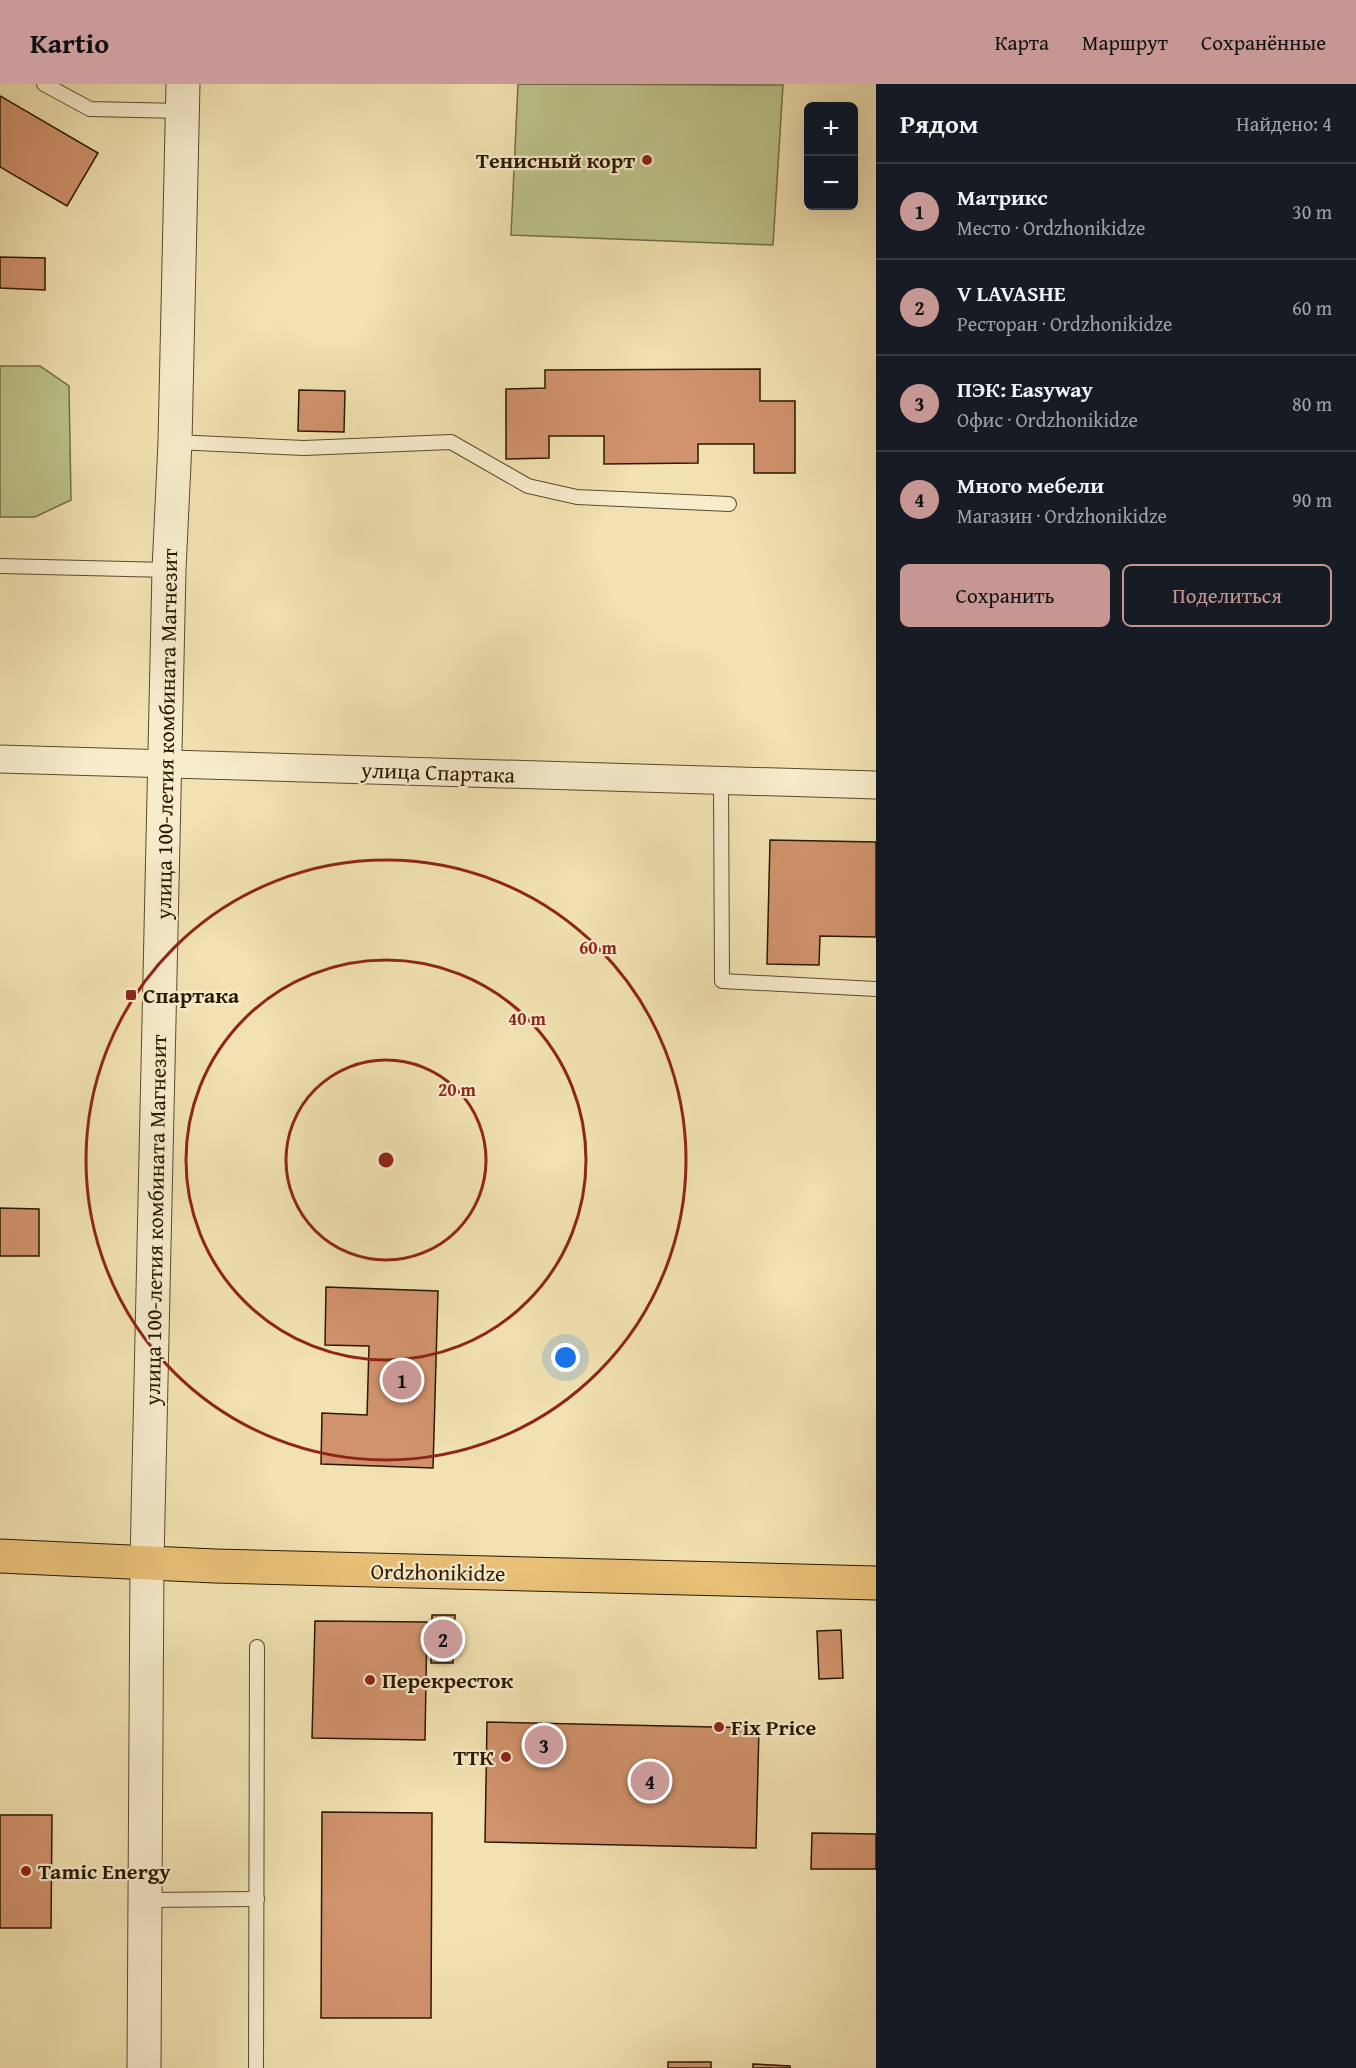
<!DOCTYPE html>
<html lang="ru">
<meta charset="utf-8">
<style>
body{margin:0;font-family:"Gentium Book Plus",serif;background:#20242c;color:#f1f3f6}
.controls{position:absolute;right:18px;top:18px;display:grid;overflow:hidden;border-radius:9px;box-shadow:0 6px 24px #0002}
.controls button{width:54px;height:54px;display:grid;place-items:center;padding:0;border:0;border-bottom:2px solid #363941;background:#171b24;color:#f1f3f6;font:30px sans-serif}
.you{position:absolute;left:566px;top:1274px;width:21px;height:21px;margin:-15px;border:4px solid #fff;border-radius:50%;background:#1a73e8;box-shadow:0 0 0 9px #1a73e833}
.badge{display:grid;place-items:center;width:39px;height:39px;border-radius:50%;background:#c59692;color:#111;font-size:20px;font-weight:700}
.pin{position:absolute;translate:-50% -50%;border:3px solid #fff;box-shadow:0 2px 6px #0006}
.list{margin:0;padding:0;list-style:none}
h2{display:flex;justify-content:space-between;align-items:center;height:78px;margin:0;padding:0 24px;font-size:26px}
h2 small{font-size:20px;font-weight:400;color:#9ea1a6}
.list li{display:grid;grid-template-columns:39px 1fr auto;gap:18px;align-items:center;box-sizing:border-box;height:96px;padding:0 24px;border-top:2px solid #363941}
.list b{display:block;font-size:22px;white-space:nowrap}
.list p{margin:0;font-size:20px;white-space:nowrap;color:#9ea1a6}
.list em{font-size:20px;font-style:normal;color:#9ea1a6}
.actions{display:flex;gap:12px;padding:18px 24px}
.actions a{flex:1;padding:14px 0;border:2px solid #c59692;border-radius:9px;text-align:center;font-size:21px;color:#c59692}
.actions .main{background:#c59692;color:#111}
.map{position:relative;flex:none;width:876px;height:1984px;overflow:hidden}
header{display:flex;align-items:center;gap:36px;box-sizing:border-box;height:84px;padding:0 30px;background:#c59692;color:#111}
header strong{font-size:28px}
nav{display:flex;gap:33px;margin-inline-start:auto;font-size:21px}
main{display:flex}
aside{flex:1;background:#171b24}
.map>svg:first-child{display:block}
.green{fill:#bdc38a;stroke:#746e46;stroke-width:1.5}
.building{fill:#d1936d;stroke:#2a1801;stroke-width:1.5}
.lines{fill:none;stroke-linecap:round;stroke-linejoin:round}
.service-casing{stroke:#5c4a2d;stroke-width:16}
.minor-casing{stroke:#5c4a2d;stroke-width:29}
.tertiary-casing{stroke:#5c4a2d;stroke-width:35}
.primary-casing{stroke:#2a1801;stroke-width:35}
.service{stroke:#f7eccc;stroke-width:14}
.minor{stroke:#f7eccc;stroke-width:27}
.tertiary{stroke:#f7eccc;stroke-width:33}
.primary{stroke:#e9c178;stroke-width:33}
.ring{fill:none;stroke:#8f2418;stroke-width:3}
.poi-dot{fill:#8f2418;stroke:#f7eccc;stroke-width:2}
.labels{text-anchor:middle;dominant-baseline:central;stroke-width:4.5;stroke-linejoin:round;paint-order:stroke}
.poi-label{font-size:22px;font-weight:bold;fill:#2a1801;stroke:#f7eccc;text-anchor:start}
.street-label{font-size:22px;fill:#2a1801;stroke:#f7eccc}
.centre{fill:#8f2418;stroke:#f7eccc;stroke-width:3}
.ring-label{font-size:18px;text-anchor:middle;font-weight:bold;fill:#8f2418;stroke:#f7eccc;stroke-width:4.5;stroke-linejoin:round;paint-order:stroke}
</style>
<header>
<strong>Kartio</strong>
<nav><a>Карта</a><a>Маршрут</a><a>Сохранённые</a></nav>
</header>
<main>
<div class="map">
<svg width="876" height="1984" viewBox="0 0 876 1984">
<rect width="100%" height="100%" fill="#f2e2b1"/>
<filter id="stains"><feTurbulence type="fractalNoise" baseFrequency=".00333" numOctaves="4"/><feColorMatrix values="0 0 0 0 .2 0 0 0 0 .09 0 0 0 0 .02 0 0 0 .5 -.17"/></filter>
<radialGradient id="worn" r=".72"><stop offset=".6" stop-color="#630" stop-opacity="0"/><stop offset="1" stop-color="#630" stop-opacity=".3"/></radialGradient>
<g class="green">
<path d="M518,0L783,1L773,161L511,151Z"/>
<path d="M0,282H40L69,302L71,416L35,433H0Z"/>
</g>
<g class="building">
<path d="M0,12L98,69L67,122L0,83Z"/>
<path d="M0,173L45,174V206L0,204Z"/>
<path d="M760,285V317H795V389H754V360H698V379L604,380V352H549V374L506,375V305L545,304V286Z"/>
<path d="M299,306L345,307L344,348L298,347Z"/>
<path d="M770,756L876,758V853L820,852L819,881L767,880Z"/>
<path d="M0,1124L39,1125V1172H0Z"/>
<path d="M326,1203L438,1207L433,1384L321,1380L322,1329L367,1331L369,1262L325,1261Z"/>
<path d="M432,1531H455L453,1579H431Z"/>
<path d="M315,1537L427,1538L425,1656L312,1654Z"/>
<path d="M841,1546L843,1594L819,1595L817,1547Z"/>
<path d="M487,1638L759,1644L756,1764L485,1758Z"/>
<path d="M322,1728L432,1729L431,1934H321Z"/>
<path d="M0,1731H52L51,1844H0Z"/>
<path d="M812,1749L876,1750V1785H811Z"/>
<rect x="668" y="1978" width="43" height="6"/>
<path d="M753,1980L790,1982V1984H753Z"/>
</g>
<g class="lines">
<defs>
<g id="service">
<path d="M44,0L90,25L182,27"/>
<path d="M175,358L304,364L451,358L528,402L577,413L729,420"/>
<path d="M0,482L169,486"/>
<path d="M721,696L722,897L876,905"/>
<path d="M145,1816L257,1815"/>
<path d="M256,1984L257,1563"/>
</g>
<path id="minor" d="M0,675L876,701"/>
<path id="tertiary" d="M144,1984L147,1478L169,486L175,358L183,0"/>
<path id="primary" d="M0,1472L215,1482L876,1499"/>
</defs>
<use href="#service" class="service-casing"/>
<use href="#minor" class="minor-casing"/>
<use href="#tertiary" class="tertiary-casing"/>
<use href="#primary" class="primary-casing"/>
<use href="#service" class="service"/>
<use href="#minor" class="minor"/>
<use href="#tertiary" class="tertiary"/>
<use href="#primary" class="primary"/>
</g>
<g class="ring">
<circle cx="386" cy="1076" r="100"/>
<circle cx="386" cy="1076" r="200"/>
<circle cx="386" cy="1076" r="300"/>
</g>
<g class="poi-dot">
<circle cx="647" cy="76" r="6"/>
<rect x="125" y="905" width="12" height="12" rx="3"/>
<circle cx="370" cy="1596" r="6"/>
<circle cx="719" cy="1643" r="6"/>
<circle cx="506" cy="1673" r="6"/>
<circle cx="26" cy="1787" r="6"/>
</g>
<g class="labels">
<g class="poi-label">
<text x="635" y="76" text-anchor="end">Тенисный корт</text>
<text x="143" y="911">Спартака</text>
<text x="382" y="1596">Перекресток</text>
<text x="731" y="1643">Fix Price</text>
<text x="494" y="1673" text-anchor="end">ТТК</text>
<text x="38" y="1787">Tamic Energy</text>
</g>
<g class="street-label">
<text transform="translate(166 650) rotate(-89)">улица 100-летия комбината Магнезит</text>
<text transform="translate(438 688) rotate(2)">улица Спартака</text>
<text transform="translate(155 1136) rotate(-89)">улица 100-летия комбината Магнезит</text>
<text transform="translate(438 1488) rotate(1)">Ordzhonikidze</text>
</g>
</g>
<circle cx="386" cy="1076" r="9" class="centre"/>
<g class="ring-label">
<text x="598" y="870">60 m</text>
<text x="527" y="941">40 m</text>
<text x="457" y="1012">20 m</text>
</g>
<rect width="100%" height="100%" filter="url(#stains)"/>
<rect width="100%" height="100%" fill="url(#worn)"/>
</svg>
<div class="controls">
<button>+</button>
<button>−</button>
</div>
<div class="you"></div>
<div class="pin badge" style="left:402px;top:1296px">1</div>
<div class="pin badge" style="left:443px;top:1555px">2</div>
<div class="pin badge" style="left:544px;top:1661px">3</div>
<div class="pin badge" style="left:650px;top:1697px">4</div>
</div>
<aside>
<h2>Рядом<small>Найдено: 4</small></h2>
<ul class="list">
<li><span class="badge">1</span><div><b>Матрикс</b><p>Место · Ordzhonikidze</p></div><em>30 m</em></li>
<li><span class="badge">2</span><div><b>V LAVASHE</b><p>Ресторан · Ordzhonikidze</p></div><em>60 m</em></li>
<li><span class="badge">3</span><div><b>ПЭК: Easyway</b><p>Офис · Ordzhonikidze</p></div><em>80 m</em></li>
<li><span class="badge">4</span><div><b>Много мебели</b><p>Магазин · Ordzhonikidze</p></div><em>90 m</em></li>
</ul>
<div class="actions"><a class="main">Сохранить</a><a>Поделиться</a></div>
</aside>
</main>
